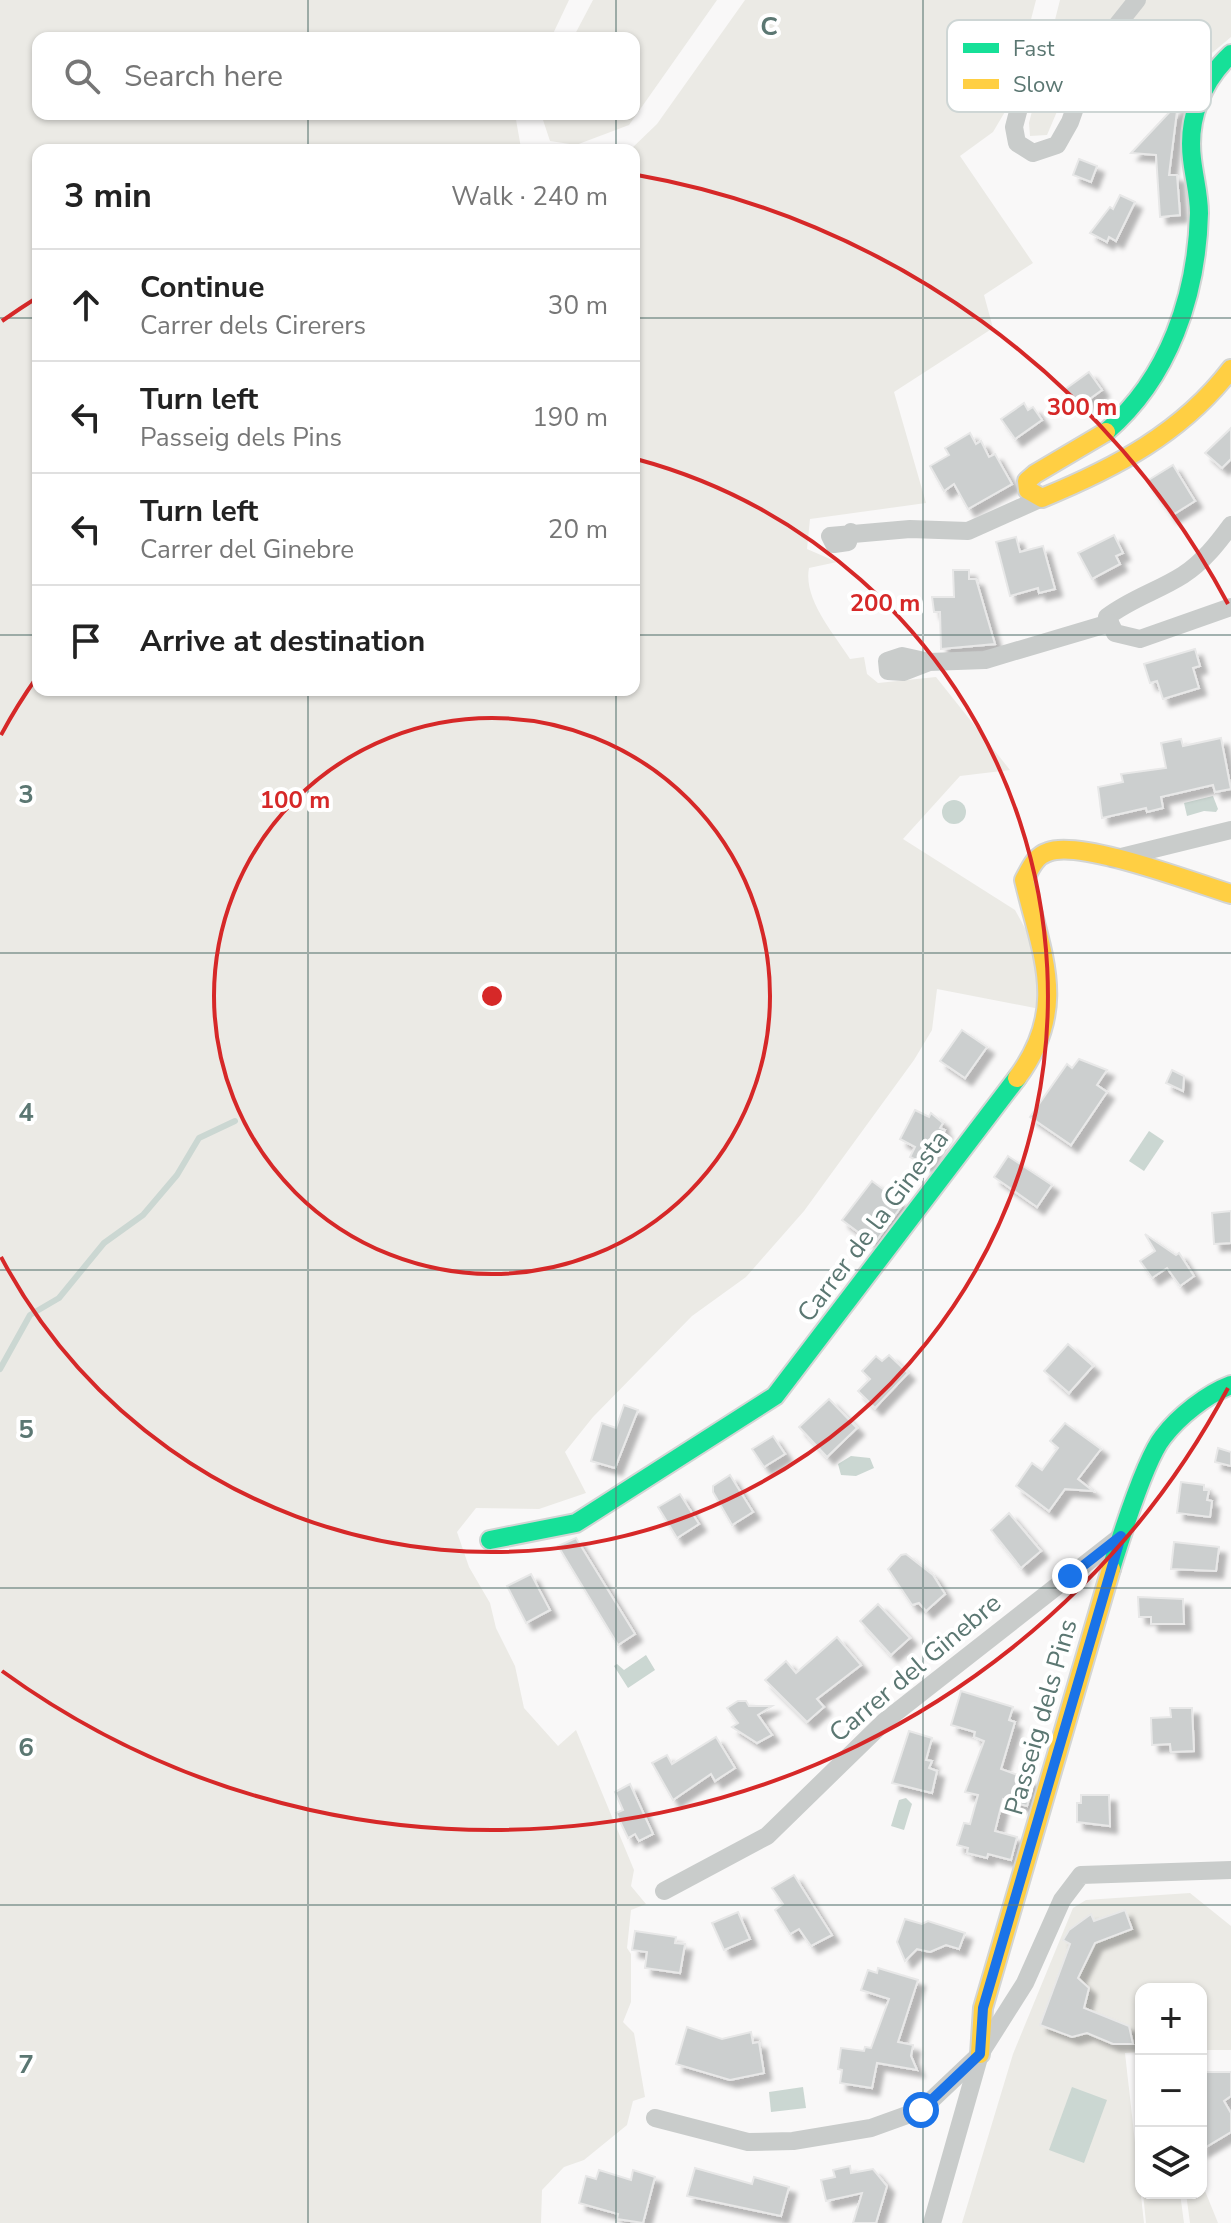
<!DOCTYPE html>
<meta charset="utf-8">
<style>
body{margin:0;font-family:"Nunito Sans",sans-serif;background:#f2f2f2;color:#222}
.controls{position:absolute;right:24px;bottom:24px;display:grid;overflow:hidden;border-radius:16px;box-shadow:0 2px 6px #0004}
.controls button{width:72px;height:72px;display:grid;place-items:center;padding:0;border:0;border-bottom:2px solid #e0e0e0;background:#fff;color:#222;font:40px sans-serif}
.stop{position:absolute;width:24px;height:24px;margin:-18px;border:6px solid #1a73e8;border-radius:50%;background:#fff}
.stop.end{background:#1a73e8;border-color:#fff;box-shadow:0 2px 8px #0008}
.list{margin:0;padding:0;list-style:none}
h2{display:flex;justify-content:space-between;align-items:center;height:104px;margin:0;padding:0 32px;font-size:34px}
h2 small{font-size:26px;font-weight:400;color:#767676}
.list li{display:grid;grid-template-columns:52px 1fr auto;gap:24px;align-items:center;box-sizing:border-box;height:112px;padding:0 32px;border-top:2px solid #e0e0e0}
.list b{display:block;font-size:30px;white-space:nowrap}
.list p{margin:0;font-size:26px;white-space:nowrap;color:#767676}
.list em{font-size:26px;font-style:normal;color:#767676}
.icon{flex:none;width:44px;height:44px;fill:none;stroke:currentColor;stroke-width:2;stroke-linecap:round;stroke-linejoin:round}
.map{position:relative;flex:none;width:1231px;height:2223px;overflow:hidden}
.search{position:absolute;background:#fff;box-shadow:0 2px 6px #0004;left:32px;top:32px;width:608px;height:88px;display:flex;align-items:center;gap:20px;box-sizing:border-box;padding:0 28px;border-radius:16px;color:#767676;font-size:30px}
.panel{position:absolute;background:#fff;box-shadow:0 2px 6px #0004;left:32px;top:144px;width:608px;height:552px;border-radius:16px}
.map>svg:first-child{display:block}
.green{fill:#ebeae5}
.water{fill:#cbd7d2}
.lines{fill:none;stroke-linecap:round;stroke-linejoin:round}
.stream{stroke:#cbd7d2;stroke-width:6}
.building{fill:#cccfcf;stroke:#e8e8e8;stroke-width:2;filter:url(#shadow)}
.fast-casing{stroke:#d3d5d4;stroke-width:22}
.slow-casing{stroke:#d3d5d4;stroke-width:22}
.street{stroke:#c9cccb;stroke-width:18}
.fast{stroke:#16e098;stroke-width:18}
.slow{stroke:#ffcf43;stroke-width:18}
.route{stroke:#1a73e8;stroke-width:10}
.grid{fill:none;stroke:#5b7772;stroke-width:2;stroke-opacity:0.55}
.ring{fill:none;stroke:#d62828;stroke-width:4}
.labels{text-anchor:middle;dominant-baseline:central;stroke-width:8;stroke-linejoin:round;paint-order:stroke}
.street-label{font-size:26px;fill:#5b7772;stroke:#fff}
.key{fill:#fff;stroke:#ced6d5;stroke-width:2}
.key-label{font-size:22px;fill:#5b7772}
.grid-label{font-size:26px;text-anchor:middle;font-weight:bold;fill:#5b7772;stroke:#fff;stroke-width:8;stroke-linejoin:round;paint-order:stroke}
.centre{fill:#d62828;stroke:#fff;stroke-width:4}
.ring-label{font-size:24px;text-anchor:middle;font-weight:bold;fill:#d62828;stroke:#fff;stroke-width:8;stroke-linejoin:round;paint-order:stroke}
</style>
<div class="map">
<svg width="1231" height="2223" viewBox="0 0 1231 2223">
<defs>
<filter id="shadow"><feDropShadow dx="7" dy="7" stdDeviation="2" flood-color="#0004"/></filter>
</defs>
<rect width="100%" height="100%" fill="#f9f8f8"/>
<g class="green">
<path d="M0,0H569L551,38H38V114H515L521,148L525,150H38V690H634V150H630L657,124L745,0H1036L1009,105L993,132L960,156L1033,263L984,295L993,328L894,392L926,503L810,519L807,549L837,562L809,568C803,599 834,634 850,659L864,657L867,674L878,683L936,677L1010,770L960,776L903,839L1015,910L1026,930L1039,976L1040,1009L937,989L932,1030L914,1060L804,1211L746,1277L692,1316L593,1417L565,1452L586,1493L539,1509L476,1508L457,1532L469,1567L490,1603L496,1628L515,1666L524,1708L558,1746L576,1730L634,1870L631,1886L646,1904L631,1910L627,1948L631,1954V2002L623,2022L634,2033L645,2097L633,2101L627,2125L584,2160L564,2167L542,2190L541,2223H0Z"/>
<path d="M593,0H717L629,125L576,145L550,141L541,114H634V38H573Z"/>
<path d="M1060,0H1231V37L1194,68L1092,29L1047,135L1030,136L1029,123Z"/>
<path d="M1190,1893L1231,1926V2050H1201V1989H1141V2052L1125,2053L1144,2223H962L1013,2054L1073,1908L1086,1900Z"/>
<path d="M1201,2181L1218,2223H1190L1186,2193H1201Z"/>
<path d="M1143,2193H1180L1184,2223H1146Z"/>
</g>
<g class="water">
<path d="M1213,796L1218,809L1216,812L1204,811L1187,816L1184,803Z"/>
<circle cx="954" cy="812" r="12"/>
<path d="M1149,1131L1164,1141L1144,1171L1129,1161Z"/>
<path d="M851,1456L870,1458L874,1468L856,1476L841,1475L838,1464Z"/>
<path d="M646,1655L655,1670L628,1688L614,1666L617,1664L624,1670Z"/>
<path d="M906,1798L912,1804L904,1830L891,1826L899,1800Z"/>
<path d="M803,2087L806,2108L771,2112L769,2092Z"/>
<path d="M1072,2087L1107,2100L1084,2163L1049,2150Z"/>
</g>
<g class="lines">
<path class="stream" d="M0,1369L30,1315L59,1298L104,1243L143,1215L177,1175L199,1138L235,1121"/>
</g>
<g class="building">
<path d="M1178,103L1169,175H1177L1180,215L1160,217L1156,155L1131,153Z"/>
<path d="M1079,159L1097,166L1091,182L1073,175Z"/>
<path d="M1120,195L1135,202L1116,241L1109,237L1107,242L1090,233L1110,207L1113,209Z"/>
<path d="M1089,372L1102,390L1077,408L1064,390Z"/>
<path d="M1024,403L1028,410L1033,407L1042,420L1015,439L1001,419Z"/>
<path d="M1231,428V459L1222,468L1205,453Z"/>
<path d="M970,433L976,444L981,441L989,457L995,454L1012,484L968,509L954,484L944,491L930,466L949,455L945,448Z"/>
<path d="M1173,465L1195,501L1171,516L1147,481Z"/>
<path d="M1114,535L1123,553L1116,556L1120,564L1092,579L1078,553Z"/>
<path d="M1016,537L1020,552L1043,546L1055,589L1039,593L1038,588L1010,596L996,542Z"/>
<path d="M953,570H969V579H976L995,644L941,649L940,612H934L932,597H954Z"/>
<path d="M1195,649L1200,666L1193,668L1199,688L1163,699L1157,681L1150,683L1144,664Z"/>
<path d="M1221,738L1231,789L1215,792L1213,785L1161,797L1163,808L1147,812L1146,808L1102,818L1098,787L1123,782L1121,774L1166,768L1161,743L1181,739L1183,746Z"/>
<path d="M962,1030L987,1047L965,1078L940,1061Z"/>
<path d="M1079,1059L1107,1070L1097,1085L1107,1092L1071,1145L1030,1117L1067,1064L1072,1068Z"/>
<path d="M1172,1070L1184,1076L1183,1091L1166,1083Z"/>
<path d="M915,1110L929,1117L931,1113L943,1123L940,1128L945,1130L926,1165L910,1157L915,1147L900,1139Z"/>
<path d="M1008,1156L1052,1185L1037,1207L994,1177Z"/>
<path d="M872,1181L903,1204L874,1244L842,1220Z"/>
<path d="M1231,1211V1243L1214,1244L1212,1213Z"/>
<path d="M1145,1234L1176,1255L1179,1253L1194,1276L1180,1286L1167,1268L1152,1278L1140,1261L1155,1251Z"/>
<path d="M1068,1344L1093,1366L1069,1393L1044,1371Z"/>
<path d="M889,1355L908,1373L875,1408L858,1391L870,1379L862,1371L876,1356L882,1361Z"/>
<path d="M829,1399L857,1428L827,1457L799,1427Z"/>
<path d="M624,1405L638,1410L615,1468L591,1461L602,1423L616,1428Z"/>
<path d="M1065,1423L1101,1449L1078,1479L1093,1491L1065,1489L1049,1511L1016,1486L1032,1463L1042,1470L1058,1448L1050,1441Z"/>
<path d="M773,1436L785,1454L764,1467L752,1449Z"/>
<path d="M1218,1448L1231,1452V1466L1215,1462Z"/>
<path d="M730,1475L753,1512L732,1525L713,1492V1486Z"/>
<path d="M1181,1482L1204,1485V1490H1209L1207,1500L1212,1501L1210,1517L1177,1513Z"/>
<path d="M680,1494L699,1524L677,1538L658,1507Z"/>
<path d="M1009,1513L1041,1551L1021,1568L991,1530Z"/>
<path d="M576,1538L635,1634L618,1645L558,1546Z"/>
<path d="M1174,1542L1219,1547L1216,1571L1171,1569Z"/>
<path d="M906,1554L933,1575L945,1594L926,1611L919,1603L912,1605L888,1569L901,1555Z"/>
<path d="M531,1574L550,1610L526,1623L507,1586Z"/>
<path d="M1138,1597L1183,1599L1184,1624H1151V1617H1139Z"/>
<path d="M878,1604L910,1638L891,1655L860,1621Z"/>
<path d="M837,1637L861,1665L817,1699L824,1707L807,1722L765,1680L786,1661L796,1673Z"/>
<path d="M961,1691L1013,1707L1009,1720L1015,1722L1001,1769L1034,1781L1027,1806L1003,1799L995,1831L1017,1837L1011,1860L988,1854L987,1858L967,1853L968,1848L957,1845L964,1823L970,1824L978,1795L965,1792L984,1741L974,1737L975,1732L951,1725Z"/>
<path d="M738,1701H746L749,1706H772L758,1715L772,1735L757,1743L732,1727L738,1723L727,1708Z"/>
<path d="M1170,1708H1192L1194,1751L1171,1752L1170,1744L1152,1745L1151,1718L1171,1717Z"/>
<path d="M909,1731L932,1738L926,1760L932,1761L929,1768L937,1771L932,1793L892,1783Z"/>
<path d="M716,1737L735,1768L715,1781L711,1774L673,1800L652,1763L667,1755L672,1764Z"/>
<path d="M630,1784L653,1834L639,1841L635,1834L628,1838L616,1813L623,1810L615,1792Z"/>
<path d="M1081,1795H1109L1110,1826L1077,1822V1803H1081Z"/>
<path d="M794,1875L832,1935L811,1946L799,1929L790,1934L775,1910L783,1904L772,1888Z"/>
<path d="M1125,1910L1132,1929L1095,1943L1078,1978L1089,1988L1084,2008L1129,2026L1133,2044H1113L1087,2033L1072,2037L1040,2025L1070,1944L1063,1940L1069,1930L1091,1914L1094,1921Z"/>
<path d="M738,1912L750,1939L724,1950L712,1923Z"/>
<path d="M905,1919L922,1924L928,1921L965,1933L959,1949L946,1945L930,1952L917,1949L905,1961L897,1942Z"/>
<path d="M635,1931L676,1937L675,1943L685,1944L680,1973L645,1968L647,1952L632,1950Z"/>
<path d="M878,1968L918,1980L898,2042L913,2045L911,2056L917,2070L877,2063L872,2088L840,2083L842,2070L838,2069L841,2048L864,2051L865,2047L871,2048L889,1999L861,1990L868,1970L877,1973Z"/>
<path d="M687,2027L722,2039L751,2032L753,2043L759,2042L764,2073L730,2080L676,2064Z"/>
<path d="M1201,2072H1231V2096L1224,2101L1231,2113V2132L1201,2150Z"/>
<path d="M850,2166L851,2173L873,2169L887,2186L876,2223H853L862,2193L826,2201L821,2180L835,2177L833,2170Z"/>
<path d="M695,2168L752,2184L754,2177L789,2187L781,2216L687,2196Z"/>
<path d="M599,2170L631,2180L633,2170L655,2177L643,2223L617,2219L618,2214L579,2203L586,2176L596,2179Z"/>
</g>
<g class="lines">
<defs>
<g id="fast">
<path d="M1106,432C1169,378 1197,295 1199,213C1199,195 1194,177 1192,159C1187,119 1202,81 1231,54"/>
<path d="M490,1540L576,1523L775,1396L1017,1078"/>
<path d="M1111,1569C1120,1540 1146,1458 1163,1437C1179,1416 1207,1394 1231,1385"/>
</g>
<g id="slow">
<path d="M1106,432L1035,474L1027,481L1028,490L1042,498C1115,468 1182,433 1231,369"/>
<path d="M1017,1078C1069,1008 1042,956 1024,880C1030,869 1035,856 1048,852C1080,839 1195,883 1231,894"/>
<path d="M980,2054L983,2008L1111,1569"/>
</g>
</defs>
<use href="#fast" class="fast-casing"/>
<use href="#slow" class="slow-casing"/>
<g class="street">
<path d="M1019,108L1014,127L1017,143L1033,153L1057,145L1070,122L1094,54L1137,0"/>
<path d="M1231,525C1217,544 1203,562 1183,575C1158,591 1132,598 1107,617L1115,633L1140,639L1231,607"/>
<path d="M851,532L848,542L834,544L830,536L910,529L968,531L1042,498"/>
<path d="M929,662L903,672L888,671L887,661L902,656L929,662L985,660L1110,623"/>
<path d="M1113,859L1231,830"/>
<path d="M664,1891L767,1836L885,1721L1121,1536"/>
<path d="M655,2118L748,2142L793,2141L871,2128L921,2110L978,2056"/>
<path d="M932,2223L980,2054L1025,1983L1062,1900L1081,1875L1231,1870"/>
</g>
<use href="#fast" class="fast"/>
<use href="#slow" class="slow"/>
</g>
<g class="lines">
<path class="route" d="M921,2110L980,2054L983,2008L1121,1536L1070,1576"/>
</g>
<path class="grid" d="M308,0V38M616,0V38M923,0V2223M308,114V150M616,114V150M0,318H38M634,318H1231M0,635H38M634,635H1231M308,690V2223M616,690V2223M0,953H1231M0,1270H1231M0,1588H1231M0,1905H1231"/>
<g class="ring">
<circle cx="492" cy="996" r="278"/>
<path d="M1 735A556 556 0 0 1 37 677M636 459A556 556 0 1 1 1 1257"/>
<path d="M1228 1388A834 834 0 0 1 2 1671M2 321A834 834 0 0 1 38 297M637 175A834 834 0 0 1 1228 604"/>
</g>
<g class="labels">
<g class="street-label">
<text transform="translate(873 1226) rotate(-53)">Carrer de la Ginesta</text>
<text transform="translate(915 1668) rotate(-40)">Carrer del Ginebre</text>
<text transform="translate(1041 1717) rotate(-74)">Passeig dels Pins</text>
</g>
</g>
<rect x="947" y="20" width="264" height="92" rx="12" class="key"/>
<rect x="963" y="43" width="36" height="10" fill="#16e098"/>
<rect x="963" y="79" width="36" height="10" fill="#ffcf43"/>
<g class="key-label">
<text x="1013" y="56">Fast</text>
<text x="1013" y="92">Slow</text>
</g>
<g class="grid-label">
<text x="769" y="35">C</text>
<text x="26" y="803">3</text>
<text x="26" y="1121">4</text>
<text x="26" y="1438">5</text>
<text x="26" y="1756">6</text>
<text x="26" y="2073">7</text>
</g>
<circle cx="492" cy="996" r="12" class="centre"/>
<g class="ring-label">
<text x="1082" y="415">300 m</text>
<text x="885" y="611">200 m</text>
<text x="295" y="808">100 m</text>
</g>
</svg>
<div class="controls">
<button>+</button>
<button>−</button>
<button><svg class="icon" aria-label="layers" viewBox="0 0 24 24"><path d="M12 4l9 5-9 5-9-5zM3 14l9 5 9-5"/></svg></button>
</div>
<div class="stop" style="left:921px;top:2110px"></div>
<div class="stop end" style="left:1070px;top:1576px"></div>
<div class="search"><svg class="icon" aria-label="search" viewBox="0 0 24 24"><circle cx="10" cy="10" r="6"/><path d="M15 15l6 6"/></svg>Search here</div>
<section class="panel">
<h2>3 min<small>Walk · 240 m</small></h2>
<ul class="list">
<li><svg class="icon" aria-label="ahead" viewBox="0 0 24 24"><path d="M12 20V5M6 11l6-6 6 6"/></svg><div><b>Continue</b><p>Carrer dels Cirerers</p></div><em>30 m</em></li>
<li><svg class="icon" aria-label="left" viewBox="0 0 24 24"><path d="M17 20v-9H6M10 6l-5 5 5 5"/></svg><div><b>Turn left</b><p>Passeig dels Pins</p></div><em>190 m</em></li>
<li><svg class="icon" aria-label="left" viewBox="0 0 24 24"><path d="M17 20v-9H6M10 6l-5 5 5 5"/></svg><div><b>Turn left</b><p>Carrer del Ginebre</p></div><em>20 m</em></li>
<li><svg class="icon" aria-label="arrive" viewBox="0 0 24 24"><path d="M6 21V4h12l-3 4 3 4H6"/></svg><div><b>Arrive at destination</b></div></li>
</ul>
</section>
</div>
